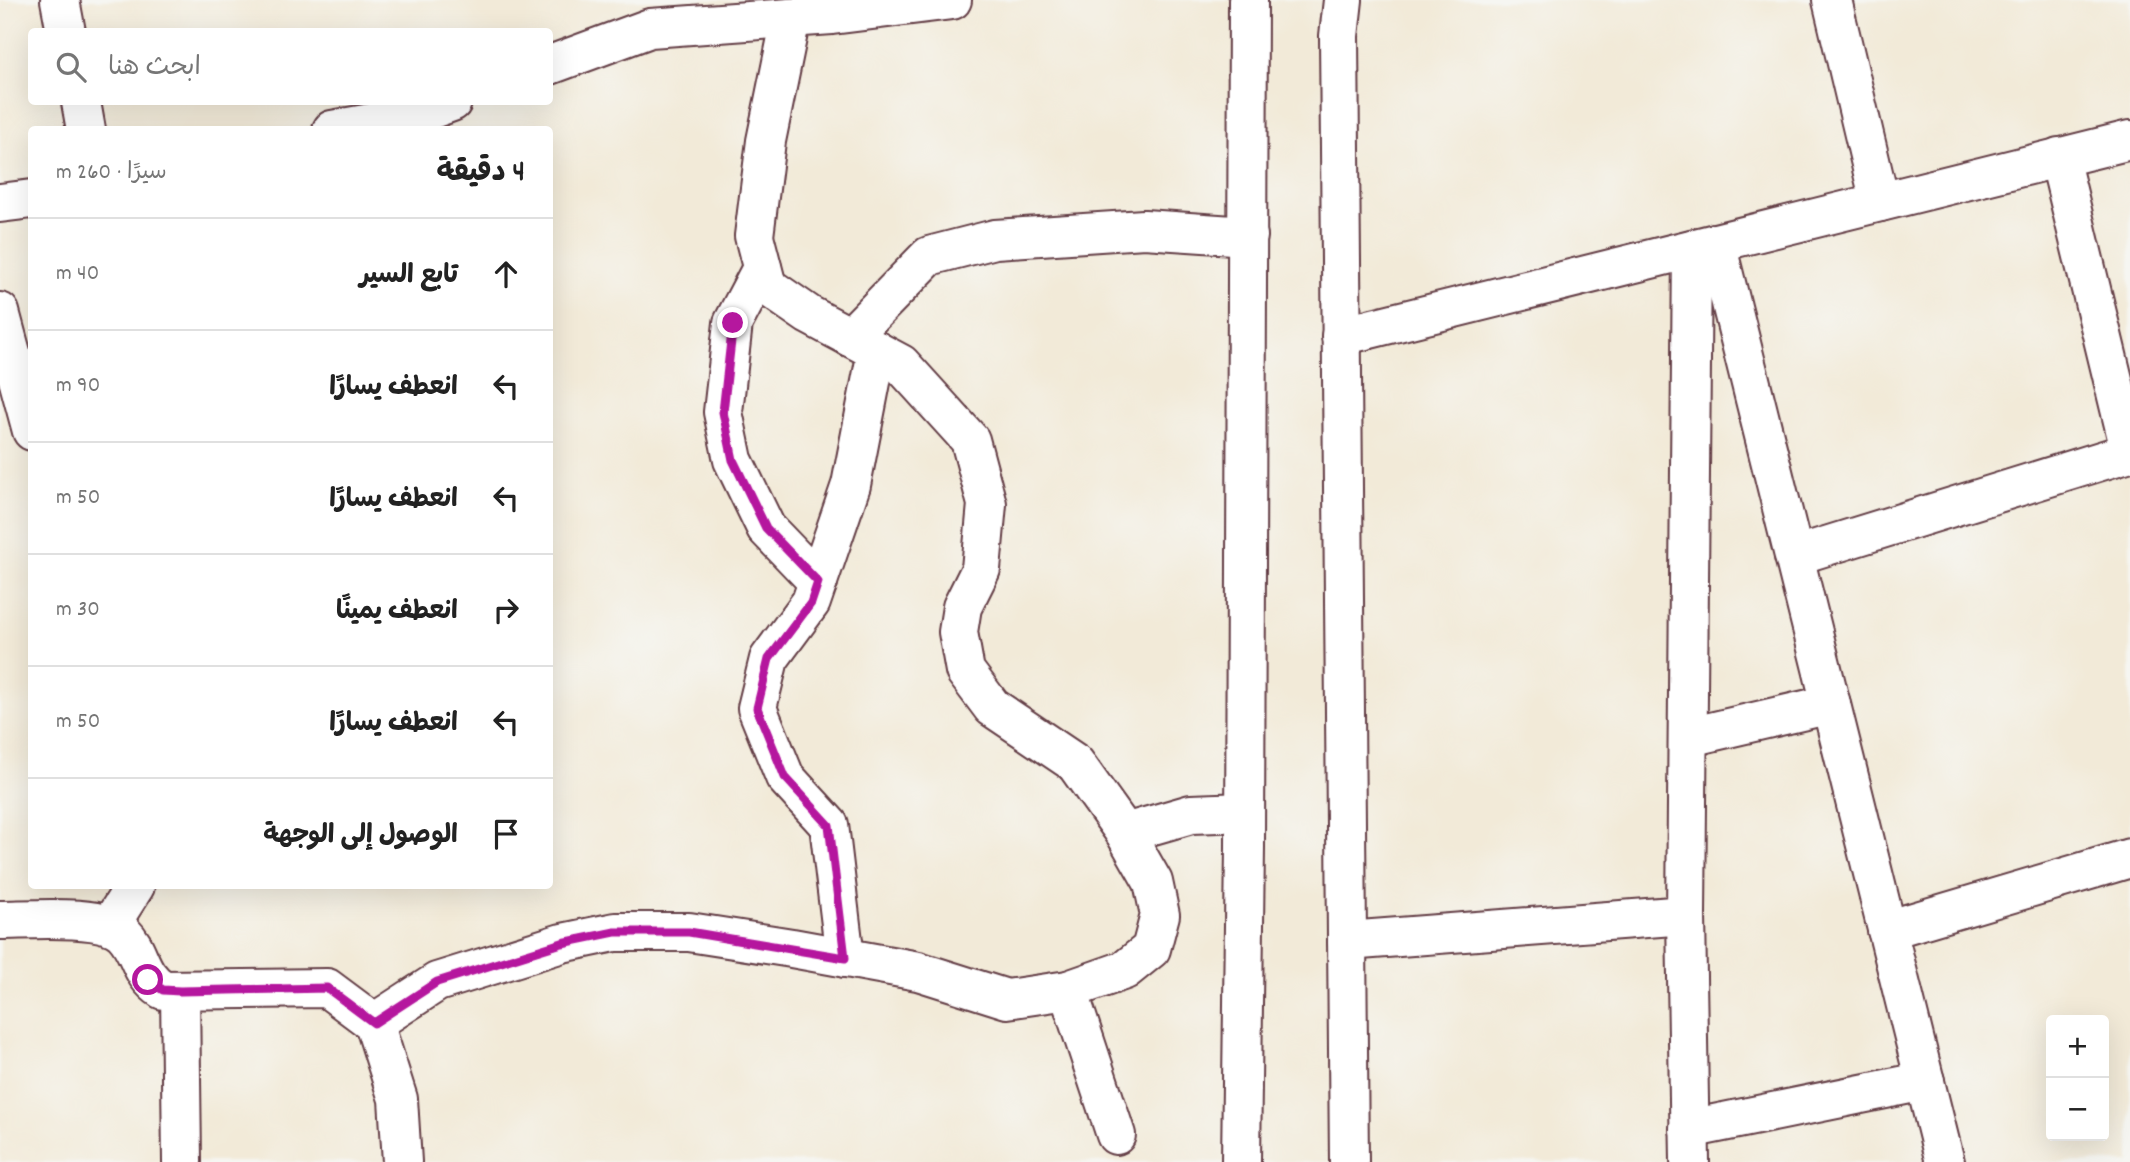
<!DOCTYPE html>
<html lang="ar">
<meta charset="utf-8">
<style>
body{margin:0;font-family:Dekko,"Playpen Sans Arabic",sans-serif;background:#f2f2f2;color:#222;direction:rtl}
.controls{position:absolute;right:21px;bottom:21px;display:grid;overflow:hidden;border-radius:7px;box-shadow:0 7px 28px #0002}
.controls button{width:63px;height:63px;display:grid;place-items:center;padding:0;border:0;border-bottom:2px solid #e0e0e0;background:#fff;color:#222;font:35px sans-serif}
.stop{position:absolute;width:21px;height:21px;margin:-16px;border:5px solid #b5179e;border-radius:50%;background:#fff}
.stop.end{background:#b5179e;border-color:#fff;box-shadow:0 2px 7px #0008}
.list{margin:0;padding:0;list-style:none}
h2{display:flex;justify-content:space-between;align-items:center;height:91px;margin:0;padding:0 28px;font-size:30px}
h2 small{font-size:23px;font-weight:400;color:#767676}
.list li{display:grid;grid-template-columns:46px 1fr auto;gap:21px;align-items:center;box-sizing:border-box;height:112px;padding:0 28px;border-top:2px solid #e0e0e0}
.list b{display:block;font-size:26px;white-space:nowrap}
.list em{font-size:23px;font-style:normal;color:#767676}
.icon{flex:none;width:38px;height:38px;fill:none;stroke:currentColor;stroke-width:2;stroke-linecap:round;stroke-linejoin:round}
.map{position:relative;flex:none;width:2130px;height:1162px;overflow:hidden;direction:ltr}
.search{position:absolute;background:#fff;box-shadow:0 7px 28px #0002;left:28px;top:28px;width:525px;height:77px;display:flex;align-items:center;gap:18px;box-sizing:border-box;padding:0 24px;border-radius:7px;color:#767676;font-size:26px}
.panel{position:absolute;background:#fff;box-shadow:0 7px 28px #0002;left:28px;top:126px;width:525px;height:763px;border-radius:7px;direction:rtl}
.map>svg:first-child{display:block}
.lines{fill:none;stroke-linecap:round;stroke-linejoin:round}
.minor-casing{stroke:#633d45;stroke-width:42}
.minor{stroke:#fff;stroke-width:38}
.route{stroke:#b5179e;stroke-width:9}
</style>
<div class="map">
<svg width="2130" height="1162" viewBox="0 0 2130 1162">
<rect width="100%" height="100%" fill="#f6f6f2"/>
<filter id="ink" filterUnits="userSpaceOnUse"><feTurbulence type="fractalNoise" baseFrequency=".0143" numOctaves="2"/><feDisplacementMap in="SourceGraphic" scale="14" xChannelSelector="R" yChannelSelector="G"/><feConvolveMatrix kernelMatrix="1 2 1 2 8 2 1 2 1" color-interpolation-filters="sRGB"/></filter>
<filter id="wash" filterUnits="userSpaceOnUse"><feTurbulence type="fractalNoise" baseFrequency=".00686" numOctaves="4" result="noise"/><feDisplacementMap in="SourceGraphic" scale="28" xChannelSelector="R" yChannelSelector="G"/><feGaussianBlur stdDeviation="1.57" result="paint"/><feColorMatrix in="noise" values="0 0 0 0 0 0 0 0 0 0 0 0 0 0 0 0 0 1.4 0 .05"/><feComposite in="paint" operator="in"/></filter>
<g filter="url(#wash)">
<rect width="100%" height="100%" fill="#f2ead8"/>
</g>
<g filter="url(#ink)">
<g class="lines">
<defs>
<g id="minor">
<path d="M60,0L66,32"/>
<path d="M1343,0L1339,36L1349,1162"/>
<path d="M1832,0L1880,202"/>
<path d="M550,65L650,28L832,15L952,0"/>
<path d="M81,102L86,130"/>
<path d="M332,130L416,115L452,102"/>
<path d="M2059,157L2130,450"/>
<path d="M0,203L32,199"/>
<path d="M1716,243L1945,1162"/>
<path d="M762,268L733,323L723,412L733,460L766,528L818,582"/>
<path d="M0,312L32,431"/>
<path d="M1341,336L2130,140"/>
<path d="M850,337L929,256L995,239L1144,229L1248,236"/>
<path d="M1794,556L2130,452"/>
<path d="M1689,737L1831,704"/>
<path d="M1125,833L1191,814L1245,812"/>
<path d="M0,920C29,920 102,913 123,933C142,952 137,973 163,990L327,988L374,1023L398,1099L402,1162"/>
<path d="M110,925L135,886"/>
<path d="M1887,930L2130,858"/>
<path d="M1347,941L1686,915"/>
<path d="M845,958L829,825L785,777L757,708L769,659L811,602L851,485L877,351"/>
<path d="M1068,990L1116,1135"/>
<path d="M180,991L182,1162"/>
<path d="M374,1023L437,982L562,943L615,932H689L792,948L918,971L1007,999L1068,990L1125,970L1151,949L1160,915L1153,882L1125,833L1075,763L992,707L965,671L958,632L962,607L981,569L987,504L970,440L901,364L809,315L767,286L754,236L766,141L791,18"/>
<path d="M1689,1129L1925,1081"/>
<path d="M1241,1162L1245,847L1248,0"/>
<path d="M1690,1162L1686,915L1692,249"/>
</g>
</defs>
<use href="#minor" class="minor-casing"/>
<use href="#minor" class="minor"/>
</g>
</g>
<g class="lines" filter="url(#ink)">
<path class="route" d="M148,980L163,990L180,991L327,988L374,1023L437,982L562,943L615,932H689L845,958L829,825L785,777L757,708L769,659L811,603L818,582L766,528L733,460L723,412L733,323"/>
</g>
</svg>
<div class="controls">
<button>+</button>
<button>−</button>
</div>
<div class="stop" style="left:148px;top:980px"></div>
<div class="stop end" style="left:733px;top:323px"></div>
<div class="search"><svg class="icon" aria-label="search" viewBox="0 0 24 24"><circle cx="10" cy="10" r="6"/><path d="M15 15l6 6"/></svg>ابحث هنا</div>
<section class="panel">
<h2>4 دقيقة<small>سيرًا · 260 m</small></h2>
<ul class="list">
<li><svg class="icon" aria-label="ahead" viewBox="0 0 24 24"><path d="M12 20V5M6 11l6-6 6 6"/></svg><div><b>تابع السير</b></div><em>40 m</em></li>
<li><svg class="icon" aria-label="left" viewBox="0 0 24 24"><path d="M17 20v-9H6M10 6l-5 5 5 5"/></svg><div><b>انعطف يسارًا</b></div><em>90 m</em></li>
<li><svg class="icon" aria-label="left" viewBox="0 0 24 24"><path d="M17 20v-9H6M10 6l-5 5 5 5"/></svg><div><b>انعطف يسارًا</b></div><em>50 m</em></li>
<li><svg class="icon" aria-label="right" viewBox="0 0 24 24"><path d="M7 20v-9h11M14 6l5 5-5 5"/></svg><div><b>انعطف يمينًا</b></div><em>30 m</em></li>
<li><svg class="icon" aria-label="left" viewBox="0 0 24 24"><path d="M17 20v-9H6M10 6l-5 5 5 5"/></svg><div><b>انعطف يسارًا</b></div><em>50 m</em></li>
<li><svg class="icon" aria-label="arrive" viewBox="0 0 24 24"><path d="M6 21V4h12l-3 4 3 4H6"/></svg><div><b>الوصول إلى الوجهة</b></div></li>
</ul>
</section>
</div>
